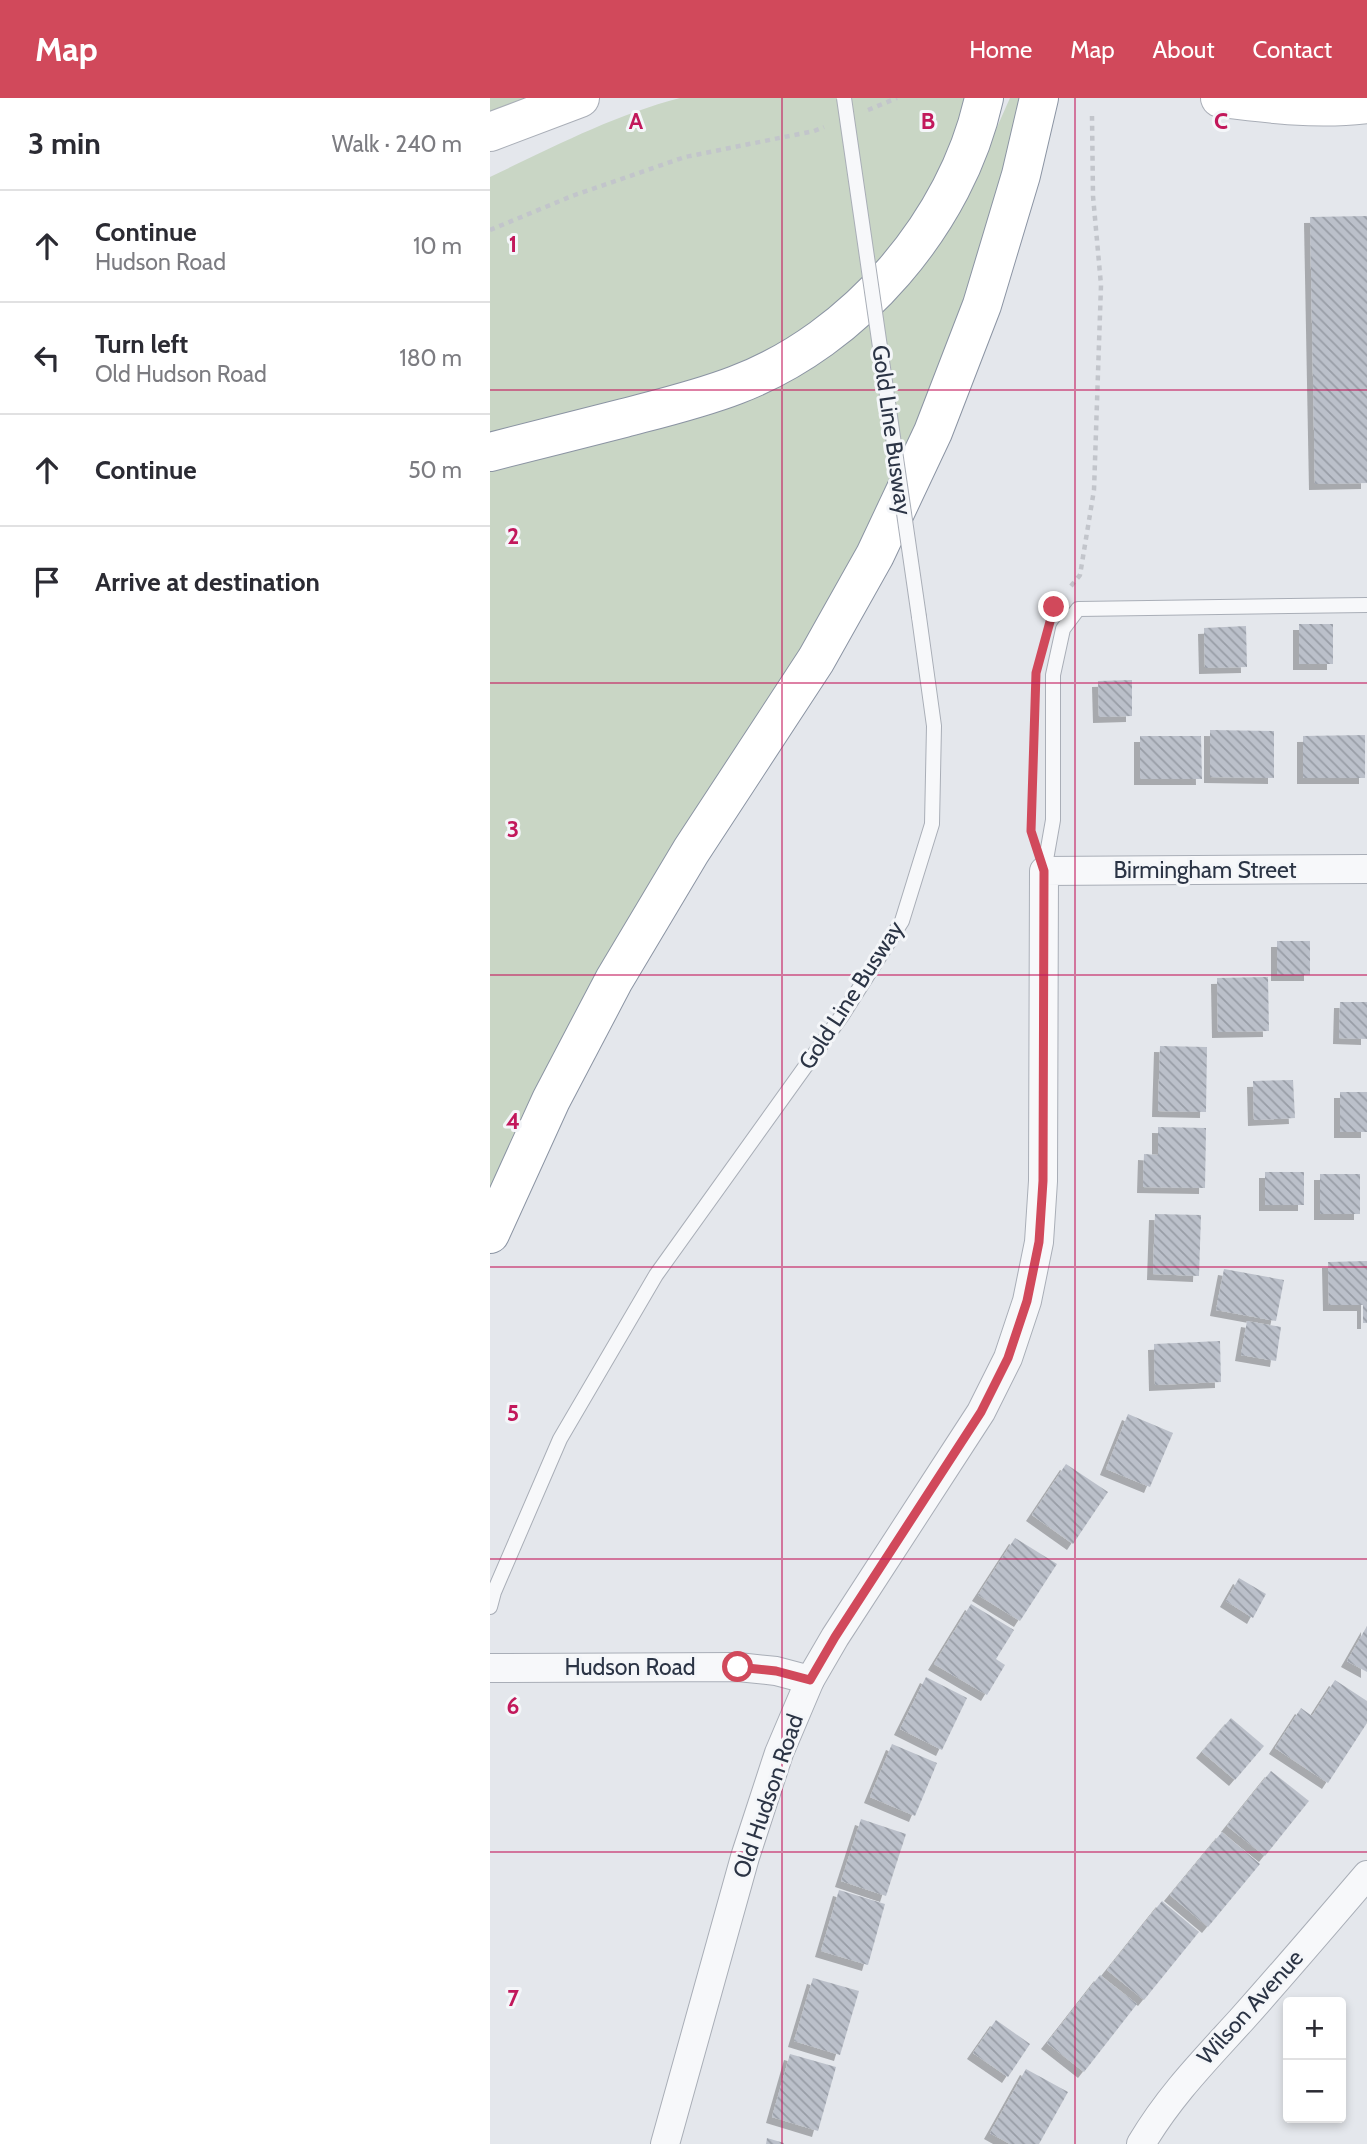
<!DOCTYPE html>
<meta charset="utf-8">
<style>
body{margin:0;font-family:Cabin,sans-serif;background:#f7f7f7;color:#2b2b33}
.controls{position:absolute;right:21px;bottom:21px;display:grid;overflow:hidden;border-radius:7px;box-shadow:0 4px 10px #0003}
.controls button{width:63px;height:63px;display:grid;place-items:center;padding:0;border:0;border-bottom:2px solid #e1e1e2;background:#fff;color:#2b2b33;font:35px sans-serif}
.stop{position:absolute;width:21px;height:21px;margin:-16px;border:5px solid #d1495b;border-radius:50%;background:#fff}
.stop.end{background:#d1495b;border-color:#fff;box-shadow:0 2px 7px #0008}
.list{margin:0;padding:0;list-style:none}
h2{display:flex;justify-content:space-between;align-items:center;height:91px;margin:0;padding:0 28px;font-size:30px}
h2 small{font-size:23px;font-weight:400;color:#7c7c81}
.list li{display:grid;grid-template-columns:46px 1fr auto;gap:21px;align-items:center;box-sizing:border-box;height:112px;padding:0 28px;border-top:2px solid #e1e1e2}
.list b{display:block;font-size:26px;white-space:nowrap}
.list p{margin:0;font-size:23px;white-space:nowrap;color:#7c7c81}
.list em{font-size:23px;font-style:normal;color:#7c7c81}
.icon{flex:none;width:38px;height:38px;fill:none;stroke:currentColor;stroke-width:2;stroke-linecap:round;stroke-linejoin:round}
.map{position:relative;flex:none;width:877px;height:2046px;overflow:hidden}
header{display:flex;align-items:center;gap:42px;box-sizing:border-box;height:98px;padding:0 35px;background:#d1495b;color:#fff}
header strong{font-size:33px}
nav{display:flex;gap:38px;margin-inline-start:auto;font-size:24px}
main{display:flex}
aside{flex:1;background:#fff}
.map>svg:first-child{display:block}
.green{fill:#c9d6c5}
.building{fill:url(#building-back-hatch);filter:url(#shadow)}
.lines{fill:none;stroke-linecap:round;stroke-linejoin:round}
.lane-casing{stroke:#a9aeb7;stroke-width:16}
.street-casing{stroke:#a9aeb7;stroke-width:30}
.secondary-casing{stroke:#a9aeb7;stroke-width:40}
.highway-casing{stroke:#8b94a3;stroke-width:40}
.path{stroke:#c2c5cb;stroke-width:4.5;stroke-dasharray:5 5;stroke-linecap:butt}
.lane{stroke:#f7f8fa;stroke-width:14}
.street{stroke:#f7f8fa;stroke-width:28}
.secondary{stroke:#fff;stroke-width:38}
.highway{stroke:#fff;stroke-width:38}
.lane-bridge-casing{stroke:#a9aeb7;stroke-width:16;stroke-linecap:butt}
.lane-bridge{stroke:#f7f8fa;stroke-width:14}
.route{stroke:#d1495b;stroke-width:9}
.grid{fill:none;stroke:#c2185b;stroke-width:2;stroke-opacity:0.55}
.labels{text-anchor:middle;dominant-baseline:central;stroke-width:6;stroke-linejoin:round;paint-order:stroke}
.street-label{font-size:23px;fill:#2b3445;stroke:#f4f6f9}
.grid-label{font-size:23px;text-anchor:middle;font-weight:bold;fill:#c2185b;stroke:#f4f6f9;stroke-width:6;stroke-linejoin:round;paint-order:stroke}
</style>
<header>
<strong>Map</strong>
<nav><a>Home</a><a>Map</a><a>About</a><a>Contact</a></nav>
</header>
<main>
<aside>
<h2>3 min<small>Walk · 240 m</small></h2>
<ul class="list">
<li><svg class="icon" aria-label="ahead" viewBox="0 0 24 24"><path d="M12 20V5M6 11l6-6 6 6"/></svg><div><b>Continue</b><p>Hudson Road</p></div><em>10 m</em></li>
<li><svg class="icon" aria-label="left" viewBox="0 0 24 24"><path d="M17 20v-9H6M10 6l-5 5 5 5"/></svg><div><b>Turn left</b><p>Old Hudson Road</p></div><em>180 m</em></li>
<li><svg class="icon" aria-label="ahead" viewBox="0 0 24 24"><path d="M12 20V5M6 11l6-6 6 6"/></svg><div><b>Continue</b></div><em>50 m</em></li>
<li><svg class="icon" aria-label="arrive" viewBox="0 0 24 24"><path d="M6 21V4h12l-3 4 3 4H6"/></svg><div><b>Arrive at destination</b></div></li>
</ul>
</aside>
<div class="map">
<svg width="877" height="2046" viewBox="0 0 877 2046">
<defs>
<pattern id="building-back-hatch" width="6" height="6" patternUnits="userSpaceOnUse" patternTransform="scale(1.75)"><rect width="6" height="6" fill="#bbc0ca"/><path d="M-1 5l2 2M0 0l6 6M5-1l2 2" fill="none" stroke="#989da6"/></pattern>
<filter id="shadow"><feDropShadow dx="-6" dy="6" stdDeviation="0" flood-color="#0004"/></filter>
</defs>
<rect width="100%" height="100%" fill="#e4e7ec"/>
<g class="green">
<path d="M0,0H38L0,17Z"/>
<path d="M190,0H482L439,112L314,239L255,267L0,340V79C61,50 124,17 190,0Z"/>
<path d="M520,0H531L494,147L424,334L358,469L0,1110V370L248,302L478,94Z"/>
</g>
<g class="building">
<path d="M877,118V385L825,386L820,119Z"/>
<rect x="809" y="526" width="34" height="40"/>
<path d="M756,528L757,569L715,570L714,530Z"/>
<path d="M642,582V618L609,619L608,583Z"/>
<path d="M720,632L784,633V680L720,679Z"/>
<path d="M875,637V680H813V638Z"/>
<path d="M650,638H711L712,681H650Z"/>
<rect x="787" y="843" width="33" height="34"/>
<path d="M778,879L779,933L728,934L727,880Z"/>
<path d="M850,904H877V941L849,940Z"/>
<path d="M670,948L717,949L716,1014L668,1013Z"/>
<path d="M803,982L805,1020L764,1022L763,983Z"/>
<rect x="850" y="994" width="27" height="40"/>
<path d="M668,1029L716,1030L715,1090L653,1089L654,1056L668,1057Z"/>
<rect x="775" y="1074" width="39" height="33"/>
<rect x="830" y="1076" width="40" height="40"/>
<path d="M665,1116L711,1117L709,1178L663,1176Z"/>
<path d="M877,1163V1225H873V1207H839L838,1164Z"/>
<path d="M734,1171L794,1182L786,1223L726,1212Z"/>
<path d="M757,1223L791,1229L786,1263L751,1257Z"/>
<path d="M730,1243L731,1284L665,1287L664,1246Z"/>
<path d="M638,1316L683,1335L660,1389L616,1371Z"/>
<path d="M576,1366L618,1394L583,1446L542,1417Z"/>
<path d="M525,1440L567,1466L530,1523L488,1497Z"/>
<path d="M749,1480L776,1496L763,1520L736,1503Z"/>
<path d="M481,1506L524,1532L506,1561L515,1567L497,1597L444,1566Z"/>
<path d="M877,1528V1574L857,1563Z"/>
<path d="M436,1579L477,1600L452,1652L410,1631Z"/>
<path d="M845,1582L877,1603V1625L838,1685L785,1650L811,1610L822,1618Z"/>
<path d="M741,1620L774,1648L745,1682L712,1654Z"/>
<path d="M402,1646L447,1665L425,1718L380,1699Z"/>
<path d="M781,1673L819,1703L775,1758L737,1728Z"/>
<path d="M371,1721L416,1736L396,1798L351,1783Z"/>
<path d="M732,1734L770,1766L718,1829L680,1797Z"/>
<path d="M349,1792L395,1806L378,1867L331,1853Z"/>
<path d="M672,1803L709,1834L654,1902L617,1872Z"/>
<path d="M610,1877L647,1906L594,1974L557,1945Z"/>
<path d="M323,1880L369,1893L350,1957L304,1943Z"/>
<path d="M506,1922L540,1946L518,1979L483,1955Z"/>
<path d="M300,1956L346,1969L328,2033L282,2019Z"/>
<path d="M536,1971L578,1994L549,2046H520L500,2035Z"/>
<path d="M277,2040L294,2045V2046H276Z"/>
</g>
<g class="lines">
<defs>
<g id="lane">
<path d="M554,773L563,722V577L573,531L588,511L877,507"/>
<path d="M0,1509L4,1494L70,1341L166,1177L353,916L412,823L442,726L444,628L429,519"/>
</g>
<g id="street">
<path d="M0,1570L248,1569L286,1573L320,1582"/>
<path d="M175,2046L255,1759L289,1655L320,1582L345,1539L491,1314L518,1260L537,1203L549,1144L553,1083L554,773L877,771"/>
<path d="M651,2046C680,1997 715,1962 753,1920C795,1873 836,1825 877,1777"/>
</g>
<g id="secondary">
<path d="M730,0C779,6 828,12 877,6"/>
<path d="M0,34L90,0"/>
</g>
<g id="highway">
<path d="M0,354C45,343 89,331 134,320C172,310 210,301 246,287C365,242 467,124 494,0"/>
<path d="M0,1136L61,1002L124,882L201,753L326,562L385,457L443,334L492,207L531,77L549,0"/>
</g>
</defs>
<use href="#lane" class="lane-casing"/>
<use href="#street" class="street-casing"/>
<use href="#secondary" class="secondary-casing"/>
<use href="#highway" class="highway-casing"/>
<g class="path">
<path d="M378,12L407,0"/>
<path d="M0,132L82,98L195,59L324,33L334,29"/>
<path d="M581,488L590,477L604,392L611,187L603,98L602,18"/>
</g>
<use href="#lane" class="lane"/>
<use href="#street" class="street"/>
<use href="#secondary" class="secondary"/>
<use href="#highway" class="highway"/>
<defs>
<path id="lane-bridge" d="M354,0L429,519"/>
</defs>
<use href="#lane-bridge" class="lane-bridge-casing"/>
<use href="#lane-bridge" class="lane-bridge"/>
</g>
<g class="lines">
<path class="route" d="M248,1569L286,1573L320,1582L345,1539L491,1314L518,1260L537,1203L549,1144L553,1083L554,773L541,733L546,575L564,509"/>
</g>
<path class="grid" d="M292,0V2046M585,0V2046M0,292H877M0,585H877M0,877H877M0,1169H877M0,1461H877M0,1754H877"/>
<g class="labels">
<g class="street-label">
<text transform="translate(402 332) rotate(82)">Gold Line Busway</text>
<text x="715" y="772">Birmingham Street</text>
<text transform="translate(361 897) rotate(-57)">Gold Line Busway</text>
<text x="140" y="1569">Hudson Road</text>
<text transform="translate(278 1698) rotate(-71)">Old Hudson Road</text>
<text transform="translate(760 1909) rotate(-48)">Wilson Avenue</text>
</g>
</g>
<g class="grid-label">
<text x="146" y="31">A</text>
<text x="438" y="31">B</text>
<text x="731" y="31">C</text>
<text x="23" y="154">1</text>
<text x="23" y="446">2</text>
<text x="23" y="739">3</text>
<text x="23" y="1031">4</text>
<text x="23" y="1323">5</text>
<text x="23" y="1616">6</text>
<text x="23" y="1908">7</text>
</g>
</svg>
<div class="controls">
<button>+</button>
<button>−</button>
</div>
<div class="stop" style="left:248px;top:1569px"></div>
<div class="stop end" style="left:564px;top:509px"></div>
</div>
</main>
